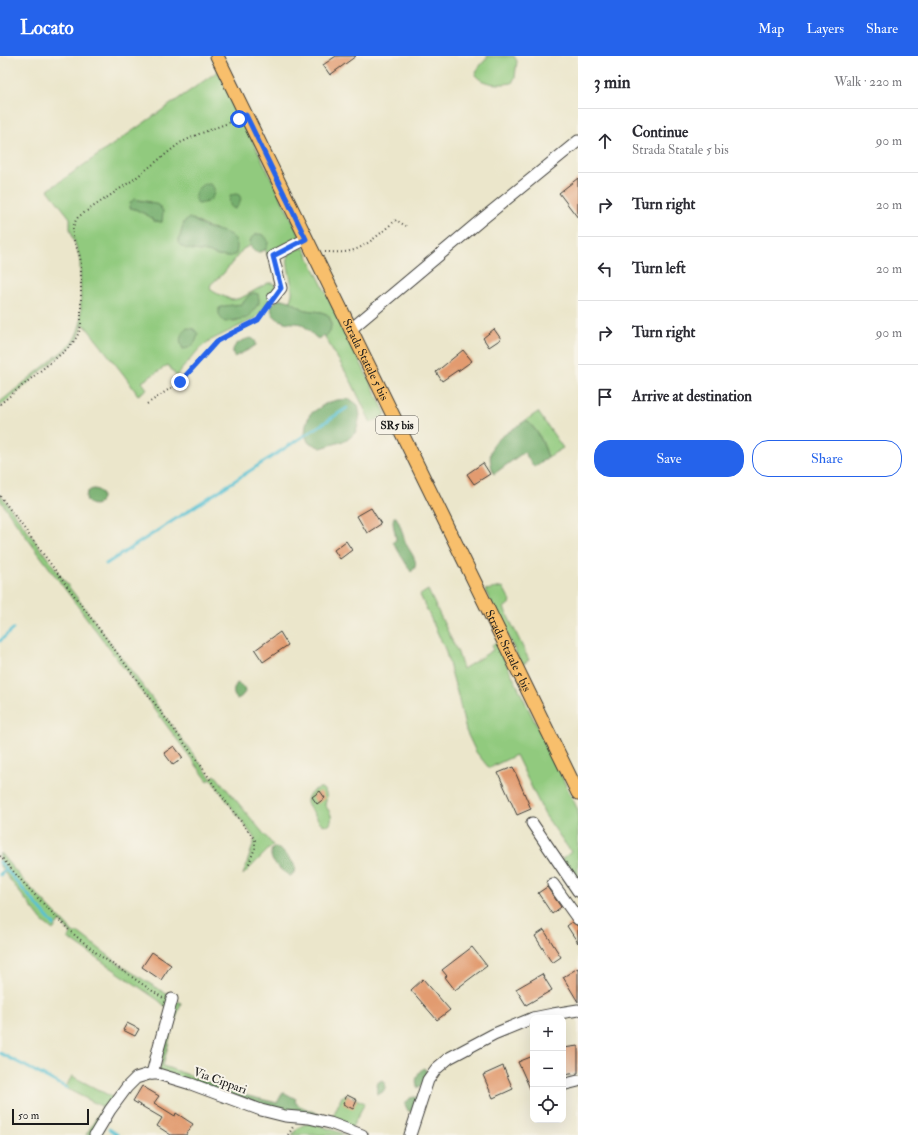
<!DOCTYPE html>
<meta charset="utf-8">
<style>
body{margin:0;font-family:"IM FELL Double Pica",serif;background:#f7f7f7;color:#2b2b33}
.controls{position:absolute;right:12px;bottom:12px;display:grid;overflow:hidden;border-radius:8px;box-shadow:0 4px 16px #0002}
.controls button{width:36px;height:36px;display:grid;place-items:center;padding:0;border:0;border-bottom:1px solid #e1e1e2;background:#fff;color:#2b2b33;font:20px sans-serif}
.scale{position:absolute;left:12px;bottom:10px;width:77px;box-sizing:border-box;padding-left:4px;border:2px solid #1c1c1c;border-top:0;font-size:11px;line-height:14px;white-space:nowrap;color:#1c1c1c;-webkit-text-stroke:3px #f7f3e8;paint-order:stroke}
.stop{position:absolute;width:12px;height:12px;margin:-9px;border:3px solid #2563eb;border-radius:50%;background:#fff}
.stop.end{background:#2563eb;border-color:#fff;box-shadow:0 1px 4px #0008}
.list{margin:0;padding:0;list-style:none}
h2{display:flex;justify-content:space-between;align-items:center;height:52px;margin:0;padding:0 16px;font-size:17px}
h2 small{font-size:13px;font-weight:400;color:#7c7c81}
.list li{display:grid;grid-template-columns:26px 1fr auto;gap:12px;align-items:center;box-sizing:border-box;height:64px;padding:0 16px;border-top:1px solid #e1e1e2}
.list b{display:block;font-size:15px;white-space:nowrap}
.list p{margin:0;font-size:13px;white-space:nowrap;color:#7c7c81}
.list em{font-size:13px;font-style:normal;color:#7c7c81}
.actions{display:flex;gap:8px;padding:12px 16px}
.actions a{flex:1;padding:9px 0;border:1px solid #2563eb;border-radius:16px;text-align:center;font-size:14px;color:#2563eb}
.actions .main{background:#2563eb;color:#fff}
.icon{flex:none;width:22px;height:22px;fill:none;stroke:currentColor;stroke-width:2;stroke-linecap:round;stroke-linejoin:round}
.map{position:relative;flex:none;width:578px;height:1079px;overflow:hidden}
header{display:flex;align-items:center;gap:24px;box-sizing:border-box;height:56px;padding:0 20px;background:#2563eb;color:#fff}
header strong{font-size:19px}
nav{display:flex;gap:22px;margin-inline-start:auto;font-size:14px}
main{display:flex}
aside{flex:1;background:#fff}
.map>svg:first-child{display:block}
.green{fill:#91ca7e;stroke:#56734d;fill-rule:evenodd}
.forest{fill:#74ae6d;stroke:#486544}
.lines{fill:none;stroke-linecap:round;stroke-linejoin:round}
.stream{stroke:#57c1d3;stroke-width:3}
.building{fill:#e29b6f}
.minor-casing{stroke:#3b3a36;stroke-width:13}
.major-casing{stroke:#3b3a36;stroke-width:15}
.path{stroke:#3b3a36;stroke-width:2;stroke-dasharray:1 3;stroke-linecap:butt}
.minor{stroke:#fff;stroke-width:11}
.major{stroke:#f8bf6c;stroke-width:13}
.route{stroke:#2563eb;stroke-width:5}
.labels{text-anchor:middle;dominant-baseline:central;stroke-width:4;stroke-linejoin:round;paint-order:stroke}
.shield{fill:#f7f3e8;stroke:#5e5c59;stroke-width:1}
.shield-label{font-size:11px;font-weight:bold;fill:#1c1c1c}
.street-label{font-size:12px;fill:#1c1c1c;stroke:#f7f3e8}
</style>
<header>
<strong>Locato</strong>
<nav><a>Map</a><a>Layers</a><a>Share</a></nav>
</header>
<main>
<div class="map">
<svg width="578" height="1079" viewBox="0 0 578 1079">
<rect width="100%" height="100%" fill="#f7f3e8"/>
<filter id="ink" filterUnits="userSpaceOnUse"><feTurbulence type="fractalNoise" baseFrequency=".025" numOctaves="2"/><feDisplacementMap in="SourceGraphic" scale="8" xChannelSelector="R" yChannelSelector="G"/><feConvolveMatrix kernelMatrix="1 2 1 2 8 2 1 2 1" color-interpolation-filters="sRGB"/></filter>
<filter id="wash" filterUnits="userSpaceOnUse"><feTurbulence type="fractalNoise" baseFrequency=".012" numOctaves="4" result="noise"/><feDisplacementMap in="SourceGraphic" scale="16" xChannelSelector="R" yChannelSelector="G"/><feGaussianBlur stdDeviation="0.9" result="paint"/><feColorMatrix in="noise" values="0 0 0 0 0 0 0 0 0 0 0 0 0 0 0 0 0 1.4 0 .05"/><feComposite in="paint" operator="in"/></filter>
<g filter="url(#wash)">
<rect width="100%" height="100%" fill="#ebe6cb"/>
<g class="green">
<path d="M487,0H514L517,5L515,21L512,27C500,29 483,29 475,19L479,11L487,2Z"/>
<path d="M218,15L301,182L267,199L266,194L255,196L252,193L251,189L243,193L223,218L211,228L210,233L216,237L232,244L241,242L268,227H273L276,231L274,237L267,248L256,262L209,285L199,293L176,320L168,309L142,326L147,333L138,339L124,319L83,267L78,283L68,293L39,317L18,336L0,350V346L70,289C76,281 79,274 81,264L80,206L79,199L70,173V162L48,134ZM134,143L151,146L162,166L154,165L149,160L135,153L130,152ZM193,163L207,171L215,173L229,201L218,200L208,196L187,193L181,190L180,183L184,166ZM259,247L253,254L251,258L233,266L234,249ZM191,272L184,293C178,285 180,274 191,272Z"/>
<path d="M304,192L386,358L371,367L352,327L325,281L330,276L331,265L328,259L322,256L305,254L290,245C291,241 293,237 292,233C292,225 286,207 288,201C290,194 298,193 304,192Z"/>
<path d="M538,356L563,392L548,401C543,386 539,375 526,364Z"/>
<path d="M0,438L211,722L215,719L273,789L243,819L255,783L211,723L208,725L24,478L0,444Z"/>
<path d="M503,531L511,546L504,552L529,604L522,609L485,534Z"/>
<path d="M428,534L458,597L463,613L493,594L492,589L496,586L578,754V829L561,804L571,796L545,759L516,699L489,712L476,696L466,675L458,640L445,593L420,539Z"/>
<path d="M319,732H322C328,738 327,741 325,749C329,755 334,760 330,768L328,770L322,768L319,765L307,747C306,740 312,734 319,732Z"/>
<path d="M0,797L24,825L74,877H79L122,910L171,941L166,951L158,944L68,882L71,878L60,865L53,874L42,865L4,816L0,819V817L3,814L0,810Z"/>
<path d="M175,944L181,947L170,981L163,1010L197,1022L192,1026L159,1017L167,976Z"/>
<path d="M72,1020L116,1043L100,1079H86L103,1051L65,1032Z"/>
<path d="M345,1038L365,1047L351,1073L331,1065L342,1040L343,1041Z"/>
<path d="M313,1067L347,1079H292C298,1070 303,1068 313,1067Z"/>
</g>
<g class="forest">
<path d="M204,128H210L214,132C215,143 208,147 198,148C192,139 196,133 204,128Z"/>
<path d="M236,138L239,139C243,144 239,149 235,153C229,151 228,145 231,139Z"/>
<path d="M134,143L159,149L163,155L162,166L154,165L149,160L135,153L130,152V147Z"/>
<path d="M189,162C196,164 200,169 206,171C221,177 242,175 236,198L229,201L218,200L208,196L187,193L181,190L178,187L184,166Z"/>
<circle cx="259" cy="187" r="9"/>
<path d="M254,237L258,238L259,243V247L248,262L225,266C220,262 218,259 219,252L224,250L242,248L249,239Z"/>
<path d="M283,243L290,245L305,254L322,256L328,259L331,265V270L330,276L325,281L324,279L318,283C312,279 308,272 301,268C295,266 288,268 282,265C268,260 267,245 283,243Z"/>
<path d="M187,272L194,273L198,278C196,287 193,292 183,293C179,285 179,279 187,272Z"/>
<path d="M250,282C255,283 256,285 256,289L250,293L234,301C229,289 241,285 250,282Z"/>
<path d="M350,343L358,349L360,359L358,369L356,376L347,384L321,392L308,386L305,378L306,368L310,358L325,348L336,344Z"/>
<path d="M526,364C539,376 542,385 548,401L534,411L524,396L494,418C490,408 488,398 494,388C496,383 521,368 526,364Z"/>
<circle cx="94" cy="441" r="8"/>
<path d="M394,461H396C401,469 402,477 405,485C408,495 423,507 411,516L393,486L396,484C396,476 391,468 394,461Z"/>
<path d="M237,627C242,629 244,631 245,636L241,641L237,643C232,638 233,633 237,627Z"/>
<path d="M275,791C284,795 293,804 296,813L293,818L290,820C281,814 267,805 272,793Z"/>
<path d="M423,1012L425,1013L427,1016L424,1026L418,1032C414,1026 417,1017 423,1012Z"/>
<path d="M197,1022L244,1039L277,1047L283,1036L296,1043L295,1046L300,1050L323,1060L308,1064L192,1026Z"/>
<path d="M383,1024L385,1026C386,1032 384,1037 378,1038C375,1032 376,1025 383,1024Z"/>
<path d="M414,1041L421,1042L413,1057L407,1054L405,1048L410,1042Z"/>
</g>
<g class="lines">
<g class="stream">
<path d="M106,508L347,352"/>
<path d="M0,585L13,573"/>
<path d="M0,806L54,869"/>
<path d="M0,819L6,813"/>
<path d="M0,997L67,1032"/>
<path d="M109,1073L118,1079"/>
</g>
</g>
<g id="blocks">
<g class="building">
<path d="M336,0H356L330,19L323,9Z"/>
<path d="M578,122V162L559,137Z"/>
<path d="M494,273L501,283L489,291L483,282Z"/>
<path d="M463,294L472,305L458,315V314L442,325L436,316Z"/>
<path d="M483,407L490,418L474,428L467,418Z"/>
<path d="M371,452L381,468L367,477L357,460Z"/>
<path d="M346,485L352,494L340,503L334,494Z"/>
<path d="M280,576L288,589L263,606L255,594Z"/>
<path d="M174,690L183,702L173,709L164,697Z"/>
<path d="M513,711L531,753L517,759L498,717Z"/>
<path d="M320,735L325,742L317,748L312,741Z"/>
<path d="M547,831L561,851L552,858L538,837Z"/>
<path d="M572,866L578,870V887L567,870Z"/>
<path d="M544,874L561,901L552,907L535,880Z"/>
<path d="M472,891L487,910L455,934L445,921L447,920L442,914Z"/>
<path d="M152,896L171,909L161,924L142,911Z"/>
<path d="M578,912V946L563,921Z"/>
<path d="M542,918L552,934L526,949L516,933Z"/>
<path d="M423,923L450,954L437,964L411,934Z"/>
<path d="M127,967L139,973L135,980L123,974Z"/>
<path d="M578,990V1017L563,1019V992Z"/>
<path d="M533,1000V1039L518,1006Z"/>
<path d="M503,1010L513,1033L493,1042L483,1019Z"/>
<path d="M142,1030L159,1040L154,1047L175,1060L176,1057L193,1068L186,1079H171L157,1070L162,1062L133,1045Z"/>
<path d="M347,1039L357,1044L353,1053L343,1048Z"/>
</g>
</g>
</g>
<g filter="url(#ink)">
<use href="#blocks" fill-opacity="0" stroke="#3b3a36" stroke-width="1"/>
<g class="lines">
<defs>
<g id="minor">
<path d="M273,242L281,232L273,200L306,183"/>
<path d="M350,274L481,164L578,85"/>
<path d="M532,767L578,835"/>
<path d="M553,828L578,863"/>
<path d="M533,962L553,958L578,954"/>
<path d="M152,1018L159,990L172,943"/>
<path d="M566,1028L578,1025"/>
<path d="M95,1079L110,1054L127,1031L136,1022L149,1018H158L191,1028L261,1054L285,1060L309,1062L330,1067L362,1079"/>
<path d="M410,1079L428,1024L436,1013L449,1002L494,978L533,962"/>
</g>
<g id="major">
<path id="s1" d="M217,0L578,737"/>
</g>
</defs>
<use href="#minor" class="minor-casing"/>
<use href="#major" class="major-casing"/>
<g class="path">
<path d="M325,196C333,196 342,197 350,195C366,192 384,174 396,164L406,170"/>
<path d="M0,348L67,293C74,286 79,279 81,269V208C80,190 65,180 78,161L133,124L180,87L199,78L236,64"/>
<path d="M147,348L180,326L217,285L232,277L258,264L268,250"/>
<path d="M0,440L202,711L217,734L255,784V792L248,810"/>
<path d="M0,800L28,832L71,876L99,899L163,942"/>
<path d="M288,1079L293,1071"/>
</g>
<use href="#minor" class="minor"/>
<use href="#major" class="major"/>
</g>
</g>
<g class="lines" filter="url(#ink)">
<path class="route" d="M180,326L217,285L232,277L258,264L281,232L273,200L306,183L246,59L239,63"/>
</g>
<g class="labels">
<rect class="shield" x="376" y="360" width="42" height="18" rx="3"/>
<g class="shield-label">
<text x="397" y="369">SR5 bis</text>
</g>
<g class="street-label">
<text stroke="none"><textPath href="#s1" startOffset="338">Strada Statale 5 bis</textPath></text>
<text stroke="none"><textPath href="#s1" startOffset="662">Strada Statale 5 bis</textPath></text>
<text transform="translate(220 1025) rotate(20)">Via Cippari</text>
</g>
</g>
</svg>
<div class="controls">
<button>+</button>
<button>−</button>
<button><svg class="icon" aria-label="locate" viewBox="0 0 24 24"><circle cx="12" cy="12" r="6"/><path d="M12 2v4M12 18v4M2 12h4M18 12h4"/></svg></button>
</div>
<div class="scale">50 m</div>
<div class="stop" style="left:239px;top:63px"></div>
<div class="stop end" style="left:180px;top:326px"></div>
</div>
<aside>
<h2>3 min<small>Walk · 220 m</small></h2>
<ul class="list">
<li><svg class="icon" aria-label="ahead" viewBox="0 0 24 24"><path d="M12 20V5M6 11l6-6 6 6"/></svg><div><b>Continue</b><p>Strada Statale 5 bis</p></div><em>90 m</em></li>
<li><svg class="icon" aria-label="right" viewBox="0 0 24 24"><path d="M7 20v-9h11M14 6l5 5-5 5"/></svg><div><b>Turn right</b></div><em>20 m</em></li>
<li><svg class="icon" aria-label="left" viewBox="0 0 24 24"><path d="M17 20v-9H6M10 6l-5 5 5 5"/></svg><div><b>Turn left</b></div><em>20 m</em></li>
<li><svg class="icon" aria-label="right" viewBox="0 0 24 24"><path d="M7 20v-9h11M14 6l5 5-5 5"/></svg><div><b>Turn right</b></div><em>90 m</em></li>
<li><svg class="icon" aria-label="arrive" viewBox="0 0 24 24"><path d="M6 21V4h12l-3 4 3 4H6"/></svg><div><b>Arrive at destination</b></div></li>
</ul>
<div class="actions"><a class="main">Save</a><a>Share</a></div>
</aside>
</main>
